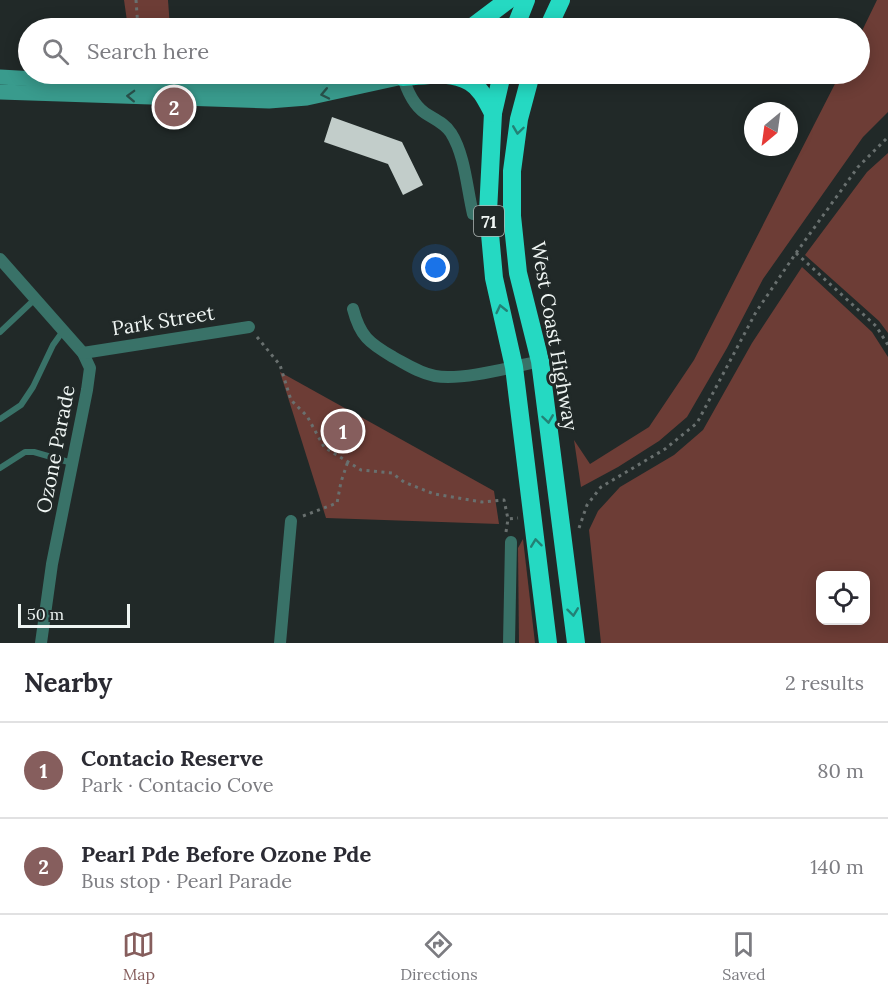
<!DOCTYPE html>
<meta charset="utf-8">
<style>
body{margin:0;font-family:Lora,serif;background:#f7f7f7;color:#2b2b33}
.controls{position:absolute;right:18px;bottom:18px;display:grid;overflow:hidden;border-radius:12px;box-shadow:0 3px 15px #0003}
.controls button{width:54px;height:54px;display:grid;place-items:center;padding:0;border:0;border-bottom:2px solid #e1e1e2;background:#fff;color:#2b2b33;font:30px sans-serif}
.compass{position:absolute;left:744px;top:102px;width:54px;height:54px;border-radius:50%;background:#fff;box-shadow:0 3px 15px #0003;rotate:209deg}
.scale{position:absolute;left:18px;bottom:15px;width:112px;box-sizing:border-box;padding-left:6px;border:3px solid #eff5f3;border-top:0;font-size:16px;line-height:21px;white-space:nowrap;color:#eff5f3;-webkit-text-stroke:4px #212928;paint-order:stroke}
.you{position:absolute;left:436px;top:268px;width:21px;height:21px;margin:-15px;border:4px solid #fff;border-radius:50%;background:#1a73e8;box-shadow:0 0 0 9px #1a73e833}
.badge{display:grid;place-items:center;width:39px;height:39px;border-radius:50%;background:#865e5d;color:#fff;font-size:20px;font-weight:700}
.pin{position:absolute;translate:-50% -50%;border:3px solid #fff;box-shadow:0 2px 6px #0006}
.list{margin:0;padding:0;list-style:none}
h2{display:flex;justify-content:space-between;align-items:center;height:78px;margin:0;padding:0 24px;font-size:26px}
h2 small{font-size:20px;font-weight:400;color:#7c7c81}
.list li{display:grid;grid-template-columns:39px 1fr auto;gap:18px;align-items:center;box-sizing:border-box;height:96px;padding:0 24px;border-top:2px solid #e1e1e2}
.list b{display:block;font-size:22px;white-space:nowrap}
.list p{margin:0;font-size:20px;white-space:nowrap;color:#7c7c81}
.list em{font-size:20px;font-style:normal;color:#7c7c81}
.icon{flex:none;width:33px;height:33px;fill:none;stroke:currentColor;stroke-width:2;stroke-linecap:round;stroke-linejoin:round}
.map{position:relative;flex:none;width:888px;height:643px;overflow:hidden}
.search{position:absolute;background:#fff;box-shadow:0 3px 15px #0003;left:18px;right:18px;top:18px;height:66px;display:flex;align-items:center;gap:15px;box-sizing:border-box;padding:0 21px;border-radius:33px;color:#7c7c81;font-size:22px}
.sheet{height:270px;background:#fff}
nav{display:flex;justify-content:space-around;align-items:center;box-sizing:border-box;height:84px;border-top:2px solid #e1e1e2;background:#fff;font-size:16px;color:#7c7c81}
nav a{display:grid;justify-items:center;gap:3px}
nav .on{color:#865e5d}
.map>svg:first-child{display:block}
.green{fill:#6d3d36;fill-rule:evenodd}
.building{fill:#c2cdca}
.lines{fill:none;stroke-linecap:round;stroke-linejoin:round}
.path{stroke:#69706f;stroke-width:3;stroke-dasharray:3 4.5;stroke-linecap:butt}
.lane{stroke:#397268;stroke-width:6}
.street{stroke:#397268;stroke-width:12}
.secondary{stroke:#399b8d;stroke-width:15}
.highway{stroke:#25d9c2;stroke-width:18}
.oneway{stroke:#29514b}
.oneway2{stroke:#238175}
.labels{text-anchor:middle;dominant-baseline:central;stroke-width:6;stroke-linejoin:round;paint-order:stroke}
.shield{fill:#212928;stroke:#b1b8b6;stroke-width:1.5}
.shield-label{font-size:18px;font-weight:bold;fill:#eff5f3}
.street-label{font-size:20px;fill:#eff5f3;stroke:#212928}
</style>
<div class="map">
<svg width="888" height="643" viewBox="0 0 888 643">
<rect width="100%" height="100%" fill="#212928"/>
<g class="green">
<path d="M124,0H168L170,28H128Z"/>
<path d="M877,0H888V112L863,137L763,279L727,348L687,417L659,441L618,467L581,487L574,440L590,464L649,427L694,360L840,74H860V35Z"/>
<path d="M888,153V333L879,321L805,255L867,172Z"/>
<path d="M802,267L872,332L888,357V643H601L589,530L598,511L620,487L674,455L703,430L752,343ZM820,576H866V620H820Z"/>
<path d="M280,372L494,491L499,524L326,518Z"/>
<path d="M523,539L535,643H519L518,548Z"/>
</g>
<path class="building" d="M332,117L402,142L423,185L403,195L388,164L324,142Z"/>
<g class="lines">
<g class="path">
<path d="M136,0L138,28"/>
<path d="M796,253L876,326L888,345"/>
<path d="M257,337L280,365L291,400L307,416L324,447L361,470L392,473L404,482L434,494L482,502L504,500L508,519L518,518"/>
<path d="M303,516L337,503L341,482L348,461"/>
<path d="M579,528L587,505L601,487L665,449L697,423L756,312L796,253L858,167L888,137"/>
<path d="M506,532L508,519"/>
</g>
<g class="lane">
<path d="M0,332L35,299"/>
<path d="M0,419L21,405L33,387L53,345L63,331"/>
<path d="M0,468L25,452H34L72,463"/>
</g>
<g class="street">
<path d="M402,74C406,88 412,104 425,113C434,119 445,123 451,133C465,155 467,189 473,214"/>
<path d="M0,259L83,353L90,368L87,390L52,564L41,643"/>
<path d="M353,309C360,336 369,343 393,357C406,364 419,373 435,376C461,381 512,367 540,361"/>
<path d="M83,353L249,327"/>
<path d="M280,643L291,521"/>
<path d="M509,643L511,542"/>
</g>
<g class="secondary">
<path d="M0,77L144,85L251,89H279L317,82L355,74"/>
<path d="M0,92L269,101L307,98L412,75"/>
</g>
<g class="highway">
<path d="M471,28L508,0"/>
<path d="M515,28L526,0"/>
<path d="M548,28L561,0"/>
<path d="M502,74L493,113L488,212L494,278L514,367L548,643"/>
<path d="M531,74L519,119L512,171V216L518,273L540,361L576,643"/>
<path d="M403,77C425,76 450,70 470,82C481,88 487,102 493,113"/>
</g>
</g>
<defs><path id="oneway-chevron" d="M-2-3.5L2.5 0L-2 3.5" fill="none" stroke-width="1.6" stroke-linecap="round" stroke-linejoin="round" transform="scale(1.5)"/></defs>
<g class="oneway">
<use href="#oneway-chevron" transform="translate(325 94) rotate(168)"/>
<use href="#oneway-chevron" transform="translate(131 96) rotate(-178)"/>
</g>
<g class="oneway2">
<use href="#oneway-chevron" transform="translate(518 130) rotate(98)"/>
<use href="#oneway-chevron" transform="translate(501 309) rotate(-103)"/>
<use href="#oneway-chevron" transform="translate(548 419) rotate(82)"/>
<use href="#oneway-chevron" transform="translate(536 543) rotate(-97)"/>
<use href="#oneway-chevron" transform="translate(573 612) rotate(83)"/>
</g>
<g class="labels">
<rect class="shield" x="474" y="206" width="30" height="30" rx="4.5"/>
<g class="shield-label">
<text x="489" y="221">71</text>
</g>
<g class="street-label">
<text transform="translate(163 320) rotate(-9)">Park Street</text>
<text transform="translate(555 336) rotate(80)">West Coast Highway</text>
<text transform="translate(55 449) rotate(-79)">Ozone Parade</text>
</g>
</g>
</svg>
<div class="controls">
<button><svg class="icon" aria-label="locate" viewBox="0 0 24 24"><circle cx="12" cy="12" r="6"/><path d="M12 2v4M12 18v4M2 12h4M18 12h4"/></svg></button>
</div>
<svg class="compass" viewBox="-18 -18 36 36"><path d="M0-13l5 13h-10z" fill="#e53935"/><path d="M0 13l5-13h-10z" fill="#7c7c81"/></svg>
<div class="scale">50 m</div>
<div class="you"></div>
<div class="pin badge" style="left:343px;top:431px">1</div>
<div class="pin badge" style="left:174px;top:107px">2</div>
<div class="search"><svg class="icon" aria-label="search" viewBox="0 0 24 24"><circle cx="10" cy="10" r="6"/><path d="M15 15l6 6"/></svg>Search here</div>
</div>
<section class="sheet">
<h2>Nearby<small>2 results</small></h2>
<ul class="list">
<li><span class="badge">1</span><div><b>Contacio Reserve</b><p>Park · Contacio Cove</p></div><em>80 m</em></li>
<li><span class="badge">2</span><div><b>Pearl Pde Before Ozone Pde</b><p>Bus stop · Pearl Parade</p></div><em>140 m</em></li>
</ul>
</section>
<nav>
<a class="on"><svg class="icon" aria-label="map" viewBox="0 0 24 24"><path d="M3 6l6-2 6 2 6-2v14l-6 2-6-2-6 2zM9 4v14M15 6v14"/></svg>Map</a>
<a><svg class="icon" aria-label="directions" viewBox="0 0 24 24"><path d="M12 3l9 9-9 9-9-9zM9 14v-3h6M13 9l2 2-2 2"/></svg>Directions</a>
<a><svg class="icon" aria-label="saved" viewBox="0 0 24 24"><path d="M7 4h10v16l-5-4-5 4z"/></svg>Saved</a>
</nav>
